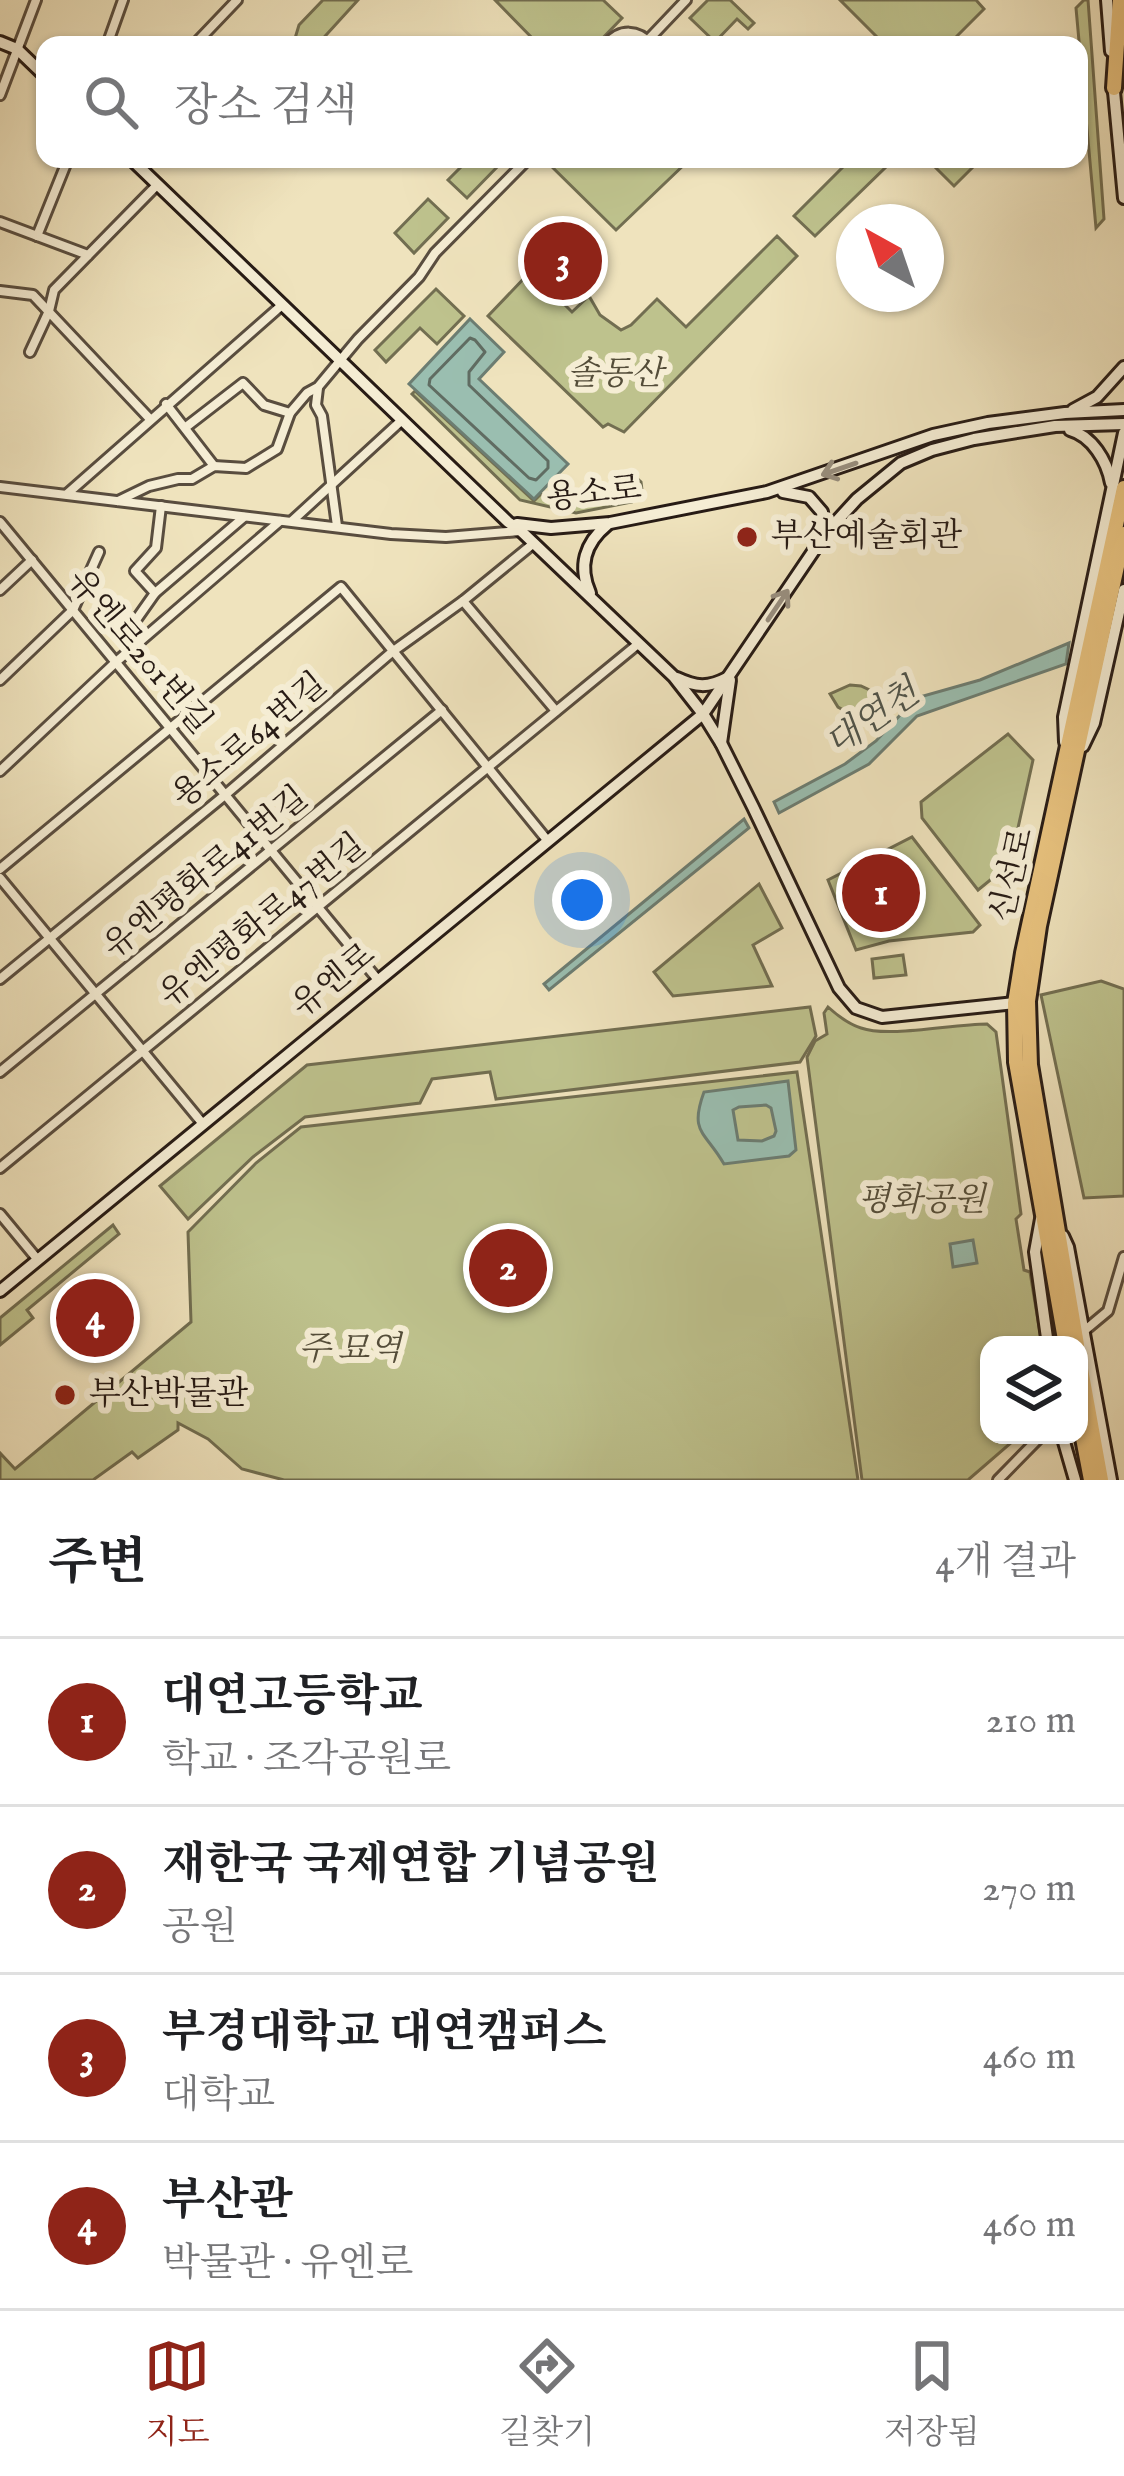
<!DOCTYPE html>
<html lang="ko">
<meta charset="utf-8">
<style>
body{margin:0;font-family:"IM FELL English","Noto Serif KR",serif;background:#f6f6f6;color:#202124}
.controls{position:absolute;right:36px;bottom:36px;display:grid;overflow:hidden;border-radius:24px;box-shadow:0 3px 9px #0004}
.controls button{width:108px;height:108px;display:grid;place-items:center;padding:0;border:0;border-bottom:3px solid #e0e0e0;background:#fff;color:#202124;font:60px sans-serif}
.compass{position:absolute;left:836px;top:204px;width:108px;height:108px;border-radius:50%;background:#fff;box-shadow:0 3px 9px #0004;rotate:320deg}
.you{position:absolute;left:582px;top:900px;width:42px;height:42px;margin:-30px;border:9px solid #fff;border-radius:50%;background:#1a73e8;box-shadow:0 0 0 18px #1a73e833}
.badge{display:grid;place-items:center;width:78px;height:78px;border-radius:50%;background:#8f2418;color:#fff;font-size:39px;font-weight:700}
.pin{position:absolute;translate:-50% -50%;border:6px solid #fff;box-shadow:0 3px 12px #0006}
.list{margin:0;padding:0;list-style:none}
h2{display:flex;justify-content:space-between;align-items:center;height:156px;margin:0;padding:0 48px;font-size:51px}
h2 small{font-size:39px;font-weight:400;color:#757577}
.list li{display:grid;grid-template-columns:78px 1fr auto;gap:36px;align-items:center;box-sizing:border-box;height:168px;padding:0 48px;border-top:3px solid #e0e0e0}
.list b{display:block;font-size:45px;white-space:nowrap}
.list p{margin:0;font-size:39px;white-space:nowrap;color:#757577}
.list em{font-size:39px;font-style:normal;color:#757577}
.icon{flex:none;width:66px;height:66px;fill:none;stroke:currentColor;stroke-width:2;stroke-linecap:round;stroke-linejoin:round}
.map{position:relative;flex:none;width:1124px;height:1480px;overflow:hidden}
.search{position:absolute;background:#fff;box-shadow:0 3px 9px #0004;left:36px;right:36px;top:36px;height:132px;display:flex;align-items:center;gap:30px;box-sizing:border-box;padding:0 42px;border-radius:24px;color:#757577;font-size:45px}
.sheet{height:828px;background:#fff}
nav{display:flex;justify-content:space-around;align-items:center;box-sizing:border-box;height:168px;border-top:3px solid #e0e0e0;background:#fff;font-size:33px;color:#757577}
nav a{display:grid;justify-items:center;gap:6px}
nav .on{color:#8f2418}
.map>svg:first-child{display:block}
.green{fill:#bec28d;stroke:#726e51;stroke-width:3}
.water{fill:#9abeb0;stroke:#6c7d72;stroke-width:3;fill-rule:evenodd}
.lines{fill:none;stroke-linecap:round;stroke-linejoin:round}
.shore{stroke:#606c62;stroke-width:3}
.street-casing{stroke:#594d3f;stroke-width:14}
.secondary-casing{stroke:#271b15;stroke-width:16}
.highway-casing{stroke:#271b15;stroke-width:20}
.street{stroke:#f5edd4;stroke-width:8}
.secondary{stroke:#f5edd4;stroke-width:10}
.highway{stroke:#e8c27e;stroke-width:14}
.oneway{stroke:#988e7e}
.poi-dot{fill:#8f2418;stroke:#f5edd4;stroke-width:4.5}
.labels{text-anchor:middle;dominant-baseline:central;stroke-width:12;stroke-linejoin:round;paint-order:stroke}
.park-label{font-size:33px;font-style:italic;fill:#544d39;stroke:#f5edd4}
.street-label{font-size:33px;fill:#271b15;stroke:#f5edd4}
.poi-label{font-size:33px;fill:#271b15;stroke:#f5edd4;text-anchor:start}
.water-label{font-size:36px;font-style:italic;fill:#4f544b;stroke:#f5edd4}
</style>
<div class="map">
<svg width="1124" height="1480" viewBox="0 0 1124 1480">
<rect width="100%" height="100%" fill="#efe3bd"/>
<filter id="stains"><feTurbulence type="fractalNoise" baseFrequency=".00167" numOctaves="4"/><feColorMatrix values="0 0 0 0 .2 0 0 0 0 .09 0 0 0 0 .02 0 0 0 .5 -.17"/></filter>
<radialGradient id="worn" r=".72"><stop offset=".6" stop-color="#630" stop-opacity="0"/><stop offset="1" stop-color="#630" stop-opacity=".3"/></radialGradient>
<g class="green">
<path d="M323,0H358L317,45H293L299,25Z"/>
<path d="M495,0H603L622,18L596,45H539Z"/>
<path d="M708,0H730L754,23L748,29L737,19L715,42L690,18Z"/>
<path d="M840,0H976L984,9L948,45H885Z"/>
<path d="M1084,0H1088L1104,219L1096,228L1076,8Z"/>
<path d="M469,159H495L500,164L467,198L448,180Z"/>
<path d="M544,159H690L616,230Z"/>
<path d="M851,159H883L889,164L815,236L794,216Z"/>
<path d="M927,159H981L954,186Z"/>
<path d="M428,199L448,218L414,253L395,233Z"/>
<path d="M777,236L797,256L624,432L608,424L603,427L488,316L531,271L572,312L589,296L600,315L621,330L631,325L657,299L686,327Z"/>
<path d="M436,289L464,316L437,344L420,328L386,362L375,350Z"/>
<path d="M415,391L534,501L541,494C570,504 574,511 597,487L607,496L630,472L641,482L642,490L632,502L576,513L520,500L412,394Z"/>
<path d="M850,685L861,686L876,693L861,709L849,713L838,707L830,694Z"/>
<path d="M1008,734L1033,760L1010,864L978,890L922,818L921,802Z"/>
<path d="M912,837L980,925L973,932L889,941L856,950L828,880Z"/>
<path d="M759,884L782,928L753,945L772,986L673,996L654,972Z"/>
<path d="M903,955L906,975L874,978L872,959Z"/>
<path d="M1101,981L1124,989V1196L1084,1198L1041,995Z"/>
<path d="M810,1007L816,1036L800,1062L496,1099L490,1072L432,1079L420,1103L305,1117L253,1157L188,1219L160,1186L307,1065Z"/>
<path d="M828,1007C838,1016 848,1024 861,1028C889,1038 952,1024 987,1024L996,1032L1021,1214L1016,1219L1024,1270L1030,1272L1042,1345H989V1435H1020L968,1480H862L807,1057L815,1041L827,1034L824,1013Z"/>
<path d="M797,1072L858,1480H284L242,1469L208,1439L178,1423V1430L138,1458L132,1452L93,1480H0V1453L15,1469L191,1322L188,1232L256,1163L301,1127Z"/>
<path d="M113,1225L119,1234L27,1310L33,1318L0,1345V1318Z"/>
</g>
<g class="water">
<path d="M470,319L504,352L479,379L568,464L534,499L409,384Z"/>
<path d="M1069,643L1066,664L917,716L869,764L779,813L774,802L845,764L876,741L916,698L980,680Z"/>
<path d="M744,819L749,828L549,990L544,984Z"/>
<path d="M788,1081L796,1150L789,1156L724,1164C705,1131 689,1133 704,1092ZM766,1105L771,1108L776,1131L774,1136L762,1141L738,1140L733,1110L739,1107Z"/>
<path d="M973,1240L977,1263L953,1267L950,1244Z"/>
</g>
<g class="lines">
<path class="shore" d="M470,338L475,340L485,352L469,372V385L548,461V468L536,480L529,478L429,385L430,379Z"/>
<defs>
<g id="street">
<path d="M648,40L686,0"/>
<path d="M107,45L123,0"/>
<path d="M194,45L237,0"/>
<path d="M606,45C620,28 638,29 652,45"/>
<path d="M0,95L36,0"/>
<path d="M0,222L88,255"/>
<path d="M37,236L68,159"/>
<path d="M0,291L33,295L149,418"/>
<path d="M30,352L49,311L54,290L157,185"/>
<path d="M318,388L316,405L322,416L337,526"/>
<path d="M166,404L214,466"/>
<path d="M186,427L243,383L264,405L290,413"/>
<path d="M0,487L391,534L446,537L520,531"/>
<path d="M67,494L282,305"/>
<path d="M118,501L149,486L178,479H192L214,466L246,468L277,449L290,413L307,393L318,387L358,339L419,277L435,253L528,159"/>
<path d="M292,521L402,420"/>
<path d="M0,522L378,980"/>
<path d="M0,590L32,560"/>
<path d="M155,593L135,571L156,548L161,506"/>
<path d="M463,601L556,711"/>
<path d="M140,642L131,627L155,593L244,517"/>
<path d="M0,680L73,610L99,552"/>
<path d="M0,771L116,662L280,521"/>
<path d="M0,869L341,587L547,840"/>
<path d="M0,878L203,1124"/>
<path d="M0,979L225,795L392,652L463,601L534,543"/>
<path d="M0,1072L442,710"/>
<path d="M0,1168L638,644"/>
<path d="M0,1214L38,1260"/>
<path d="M1084,1331L1108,1311L1124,1257"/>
<path d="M998,1480L1042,1435"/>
</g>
<g id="secondary">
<path d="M1107,0L1111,51"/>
<path d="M0,42L17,49L45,76"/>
<path d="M1113,81L1124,198"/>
<path d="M131,159L508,522L521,531L674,677L703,714L721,743L753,807L839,988L856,1008L882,1017L1015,1003"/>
<path d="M1073,410L1097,397L1124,367"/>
<path d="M1070,430C1092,436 1107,461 1111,483"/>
<path d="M783,492L809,497L822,512L825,534"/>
<path d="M517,524L551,528L610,523L767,492L933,435L988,423L1065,413L1124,410"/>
<path d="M590,593C578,566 585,543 607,525"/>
<path d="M677,678C696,687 708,688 727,678"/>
<path d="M1065,742L1064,717L1124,433"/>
<path d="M721,743L730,680"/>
<path d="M1083,746L1094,723L1124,590"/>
<path d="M1041,1219L1035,1252L1048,1345"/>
<path d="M1063,1236L1068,1247L1111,1480"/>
<path d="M0,1291L703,714L825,534L857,499L901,463L932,450L974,439L1055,426L1124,424"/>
<path d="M1062,1435L1075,1480"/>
</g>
<g id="highway">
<path d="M1114,88L1120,0"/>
<path d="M1066,1345L1016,1062L1015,1003L1023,953L1124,488"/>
<path d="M1077,1345L1030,1065L1028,1001L1039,926L1124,534"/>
<path d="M1079,1358L1101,1480"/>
<path d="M1079,1417L1091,1480"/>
</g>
</defs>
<use href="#street" class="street-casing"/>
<use href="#secondary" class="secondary-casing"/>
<use href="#highway" class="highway-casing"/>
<use href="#street" class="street"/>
<use href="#secondary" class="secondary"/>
<use href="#highway" class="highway"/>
</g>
<defs><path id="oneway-shaft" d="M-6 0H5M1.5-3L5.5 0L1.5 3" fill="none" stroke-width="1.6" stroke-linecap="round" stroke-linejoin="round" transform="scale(3)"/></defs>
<g class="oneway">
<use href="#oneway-shaft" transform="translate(839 469) rotate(161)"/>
<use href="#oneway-shaft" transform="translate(778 605) rotate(-56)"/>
</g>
<g class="poi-dot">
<circle cx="747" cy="537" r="12"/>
<circle cx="65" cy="1395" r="12"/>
</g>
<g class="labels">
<g class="park-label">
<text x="615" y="375">솔동산</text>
<text x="922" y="1201">평화공원</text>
<text x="350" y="1350">주 묘역</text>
</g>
<g class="street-label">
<text transform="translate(594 494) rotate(-6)">용소로</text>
<text transform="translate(139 652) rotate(50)">유엔로201번길</text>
<text transform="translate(250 741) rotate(-40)">용소로64번길</text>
<text transform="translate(206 873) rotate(-39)">유엔평화로41번길</text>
<text transform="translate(1013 875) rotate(-77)">신선로</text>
<text transform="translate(263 921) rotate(-39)">유엔평화로47번길</text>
<text transform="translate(334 981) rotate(-39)">유엔로</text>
</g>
<g class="poi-label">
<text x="771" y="537">부산예술회관</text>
<text x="89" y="1395">부산박물관</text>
</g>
<g class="water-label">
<text transform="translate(873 719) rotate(-35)">대연천</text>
</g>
</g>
<rect width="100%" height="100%" filter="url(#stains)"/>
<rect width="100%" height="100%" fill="url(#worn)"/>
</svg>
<div class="controls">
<button><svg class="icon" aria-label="layers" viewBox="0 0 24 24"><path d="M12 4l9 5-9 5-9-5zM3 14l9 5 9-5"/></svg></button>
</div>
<svg class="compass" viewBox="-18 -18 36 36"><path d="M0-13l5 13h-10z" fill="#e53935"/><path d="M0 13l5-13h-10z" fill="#757577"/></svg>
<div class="you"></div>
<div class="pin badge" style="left:881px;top:893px">1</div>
<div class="pin badge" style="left:508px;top:1268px">2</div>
<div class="pin badge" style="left:563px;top:261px">3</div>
<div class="pin badge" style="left:95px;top:1318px">4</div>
<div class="search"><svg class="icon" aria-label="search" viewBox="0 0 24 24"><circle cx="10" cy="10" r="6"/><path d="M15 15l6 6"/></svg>장소 검색</div>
</div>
<section class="sheet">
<h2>주변<small>4개 결과</small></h2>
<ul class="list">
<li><span class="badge">1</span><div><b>대연고등학교</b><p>학교 · 조각공원로</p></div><em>210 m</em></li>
<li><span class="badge">2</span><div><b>재한국 국제연합 기념공원</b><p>공원</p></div><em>270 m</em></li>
<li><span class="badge">3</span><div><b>부경대학교 대연캠퍼스</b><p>대학교</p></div><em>460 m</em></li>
<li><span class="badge">4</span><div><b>부산관</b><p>박물관 · 유엔로</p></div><em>460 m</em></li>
</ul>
</section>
<nav>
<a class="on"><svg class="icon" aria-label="map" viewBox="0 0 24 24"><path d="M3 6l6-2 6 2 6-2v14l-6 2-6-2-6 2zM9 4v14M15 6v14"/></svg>지도</a>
<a><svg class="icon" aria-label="directions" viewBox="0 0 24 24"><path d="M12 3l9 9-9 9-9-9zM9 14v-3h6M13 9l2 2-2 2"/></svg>길찾기</a>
<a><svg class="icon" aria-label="saved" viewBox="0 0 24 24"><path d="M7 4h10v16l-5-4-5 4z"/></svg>저장됨</a>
</nav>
